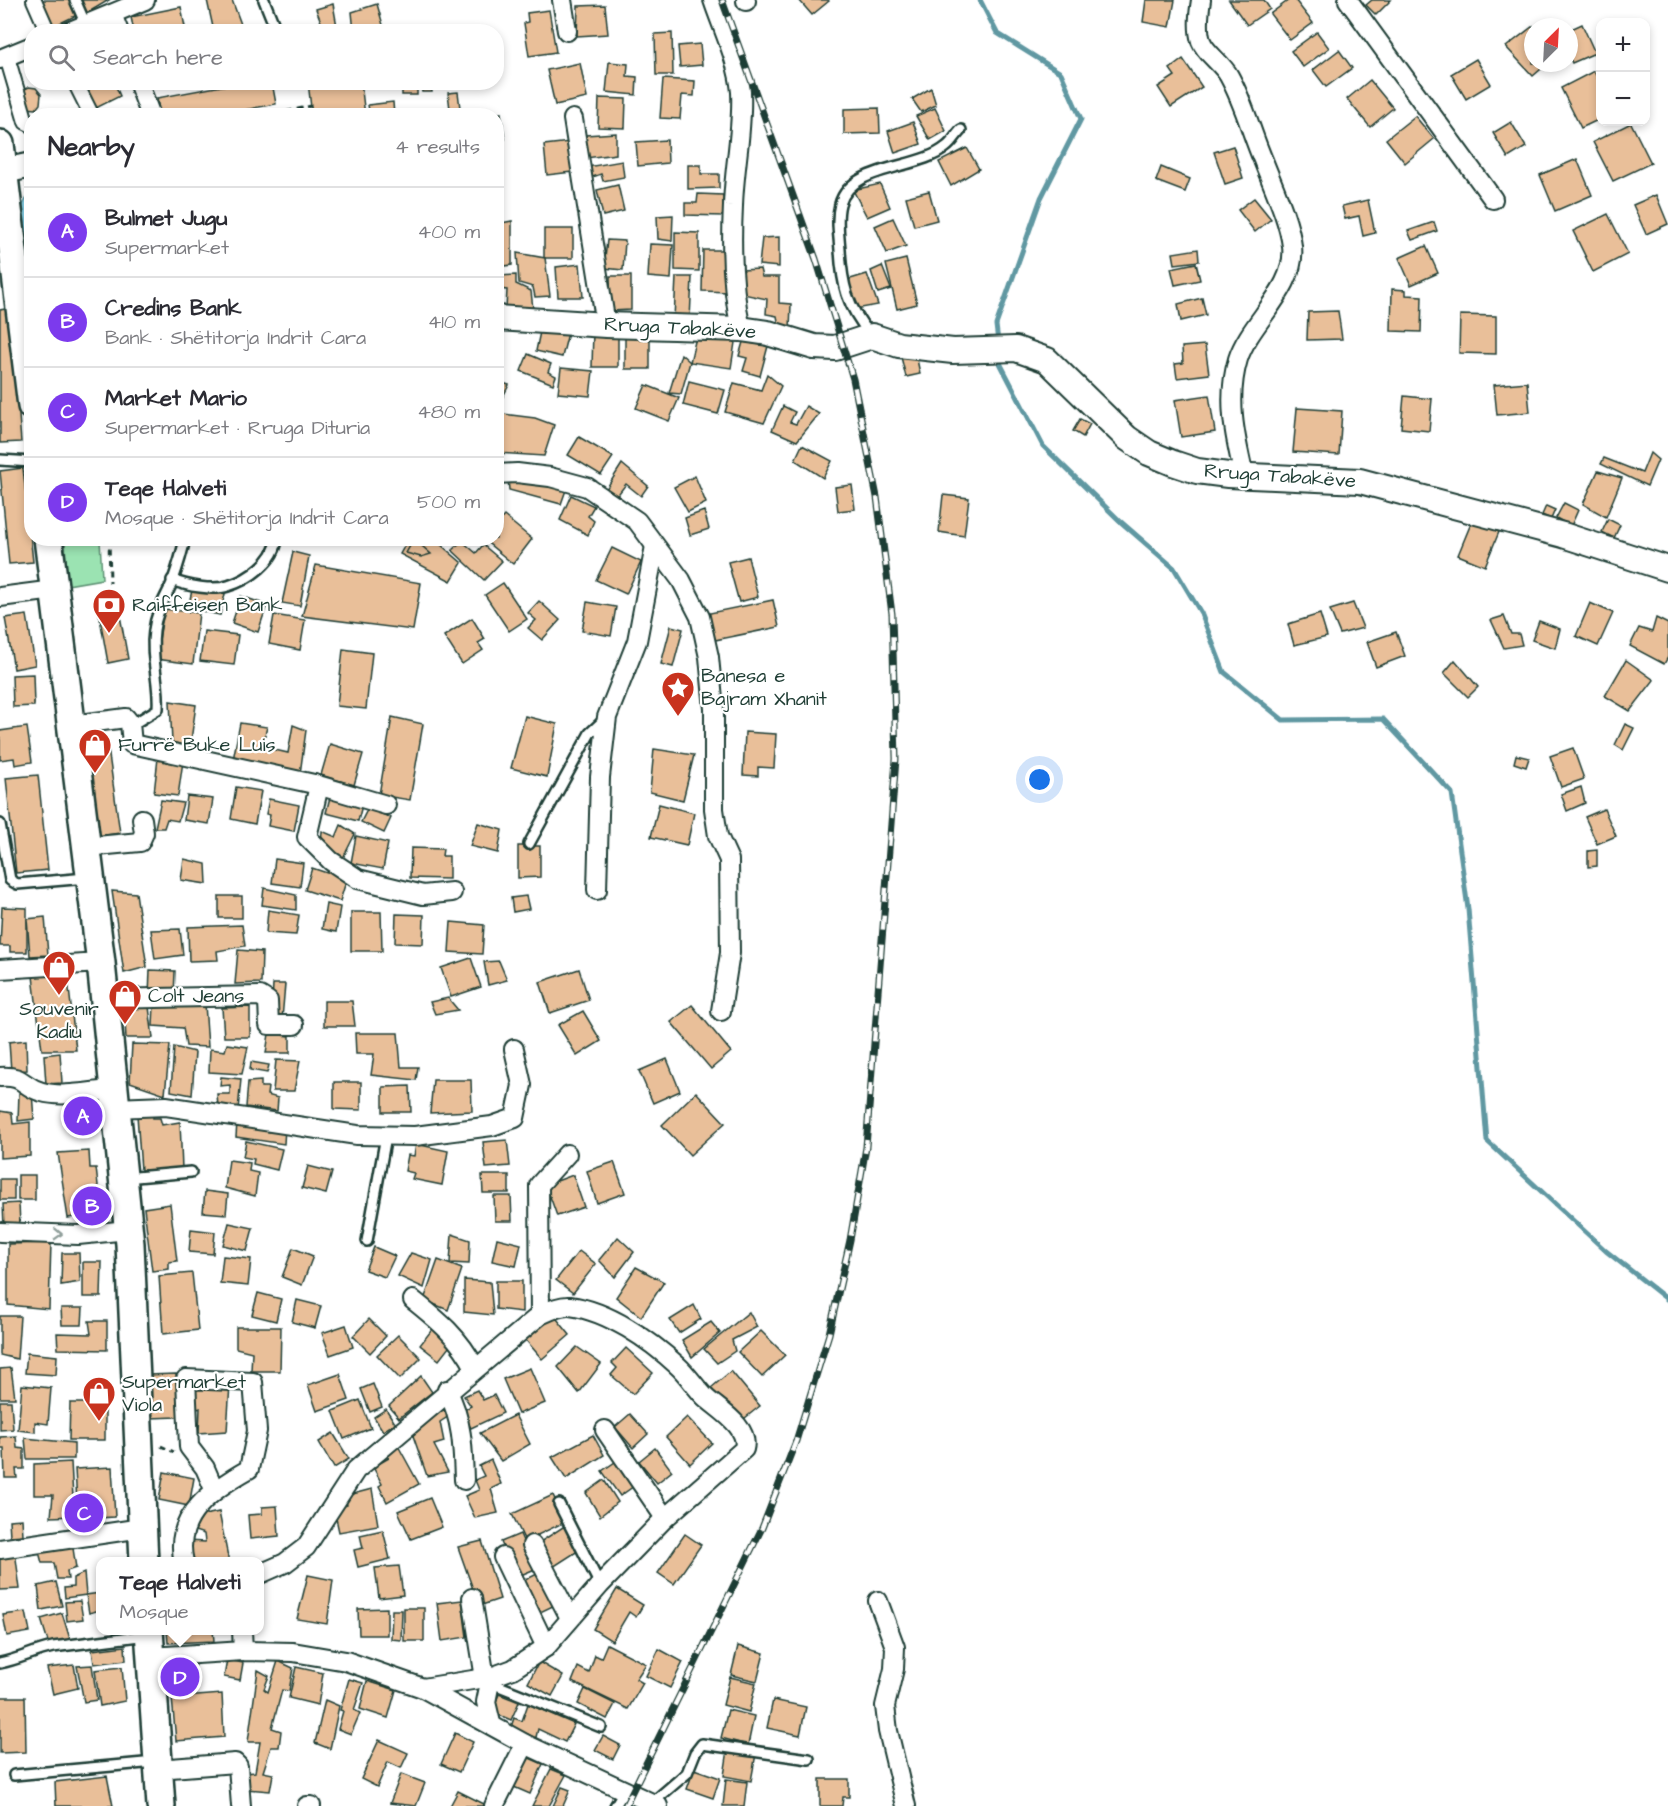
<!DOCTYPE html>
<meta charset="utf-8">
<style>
body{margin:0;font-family:"Architects Daughter",sans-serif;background:#f2f2f3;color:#2b2b33}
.controls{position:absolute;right:18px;top:18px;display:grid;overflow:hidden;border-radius:12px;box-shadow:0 3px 9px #0003}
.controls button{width:54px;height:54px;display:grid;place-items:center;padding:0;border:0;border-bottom:2px solid #e1e1e2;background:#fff;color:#2b2b33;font:30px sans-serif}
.compass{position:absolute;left:1524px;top:18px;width:54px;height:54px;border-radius:50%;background:#fff;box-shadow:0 3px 9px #0003;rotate:24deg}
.you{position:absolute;left:1040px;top:780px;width:21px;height:21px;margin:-15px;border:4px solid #fff;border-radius:50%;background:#1a73e8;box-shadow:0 0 0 9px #1a73e833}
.badge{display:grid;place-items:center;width:39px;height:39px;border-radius:50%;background:#7c3aed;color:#fff;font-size:20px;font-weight:700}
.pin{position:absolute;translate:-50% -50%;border:3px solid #fff;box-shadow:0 2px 6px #0006}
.popup{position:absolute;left:96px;top:1557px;width:168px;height:78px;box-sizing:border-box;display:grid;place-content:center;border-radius:12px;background:#fff;filter:drop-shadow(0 2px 4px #0005);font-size:20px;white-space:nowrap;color:#7c7c81}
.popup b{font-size:22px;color:#2b2b33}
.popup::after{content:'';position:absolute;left:50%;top:100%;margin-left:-12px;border:12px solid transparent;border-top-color:#fff}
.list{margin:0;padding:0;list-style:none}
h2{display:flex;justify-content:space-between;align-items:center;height:78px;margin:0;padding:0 24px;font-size:26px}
h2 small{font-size:20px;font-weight:400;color:#7c7c81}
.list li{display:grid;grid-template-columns:39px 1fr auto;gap:18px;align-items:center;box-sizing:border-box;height:90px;padding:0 24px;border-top:2px solid #e1e1e2}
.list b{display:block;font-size:22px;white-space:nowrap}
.list p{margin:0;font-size:20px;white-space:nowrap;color:#7c7c81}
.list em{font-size:20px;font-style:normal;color:#7c7c81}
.icon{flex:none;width:33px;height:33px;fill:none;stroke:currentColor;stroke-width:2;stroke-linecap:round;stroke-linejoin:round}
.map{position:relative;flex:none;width:1668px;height:1806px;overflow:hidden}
.search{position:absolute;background:#fff;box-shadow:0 3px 9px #0003;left:24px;top:24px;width:480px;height:66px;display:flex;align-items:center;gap:15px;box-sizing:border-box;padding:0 21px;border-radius:24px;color:#7c7c81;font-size:22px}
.panel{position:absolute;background:#fff;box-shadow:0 3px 9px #0003;left:24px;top:108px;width:480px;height:438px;border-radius:24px}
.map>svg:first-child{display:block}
.green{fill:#9be3b2;stroke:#5d9073;stroke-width:1.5}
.water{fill:#8bd5ec;stroke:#6098a2;stroke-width:1.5}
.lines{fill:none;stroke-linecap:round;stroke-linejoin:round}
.stream{stroke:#6098a2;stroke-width:5}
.building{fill:#e9bf99;stroke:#1f3d34;stroke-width:1.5}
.service-casing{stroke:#1f3d34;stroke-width:14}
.pedestrian-casing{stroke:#1f3d34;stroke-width:18}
.minor-casing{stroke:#1f3d34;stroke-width:22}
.tertiary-casing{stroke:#1f3d34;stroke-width:28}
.secondary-casing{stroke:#1f3d34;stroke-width:32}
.path{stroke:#1f3d34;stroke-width:3;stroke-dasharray:6 4.5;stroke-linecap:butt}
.service{stroke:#fff;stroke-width:9}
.pedestrian{stroke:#fff;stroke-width:14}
.minor{stroke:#fff;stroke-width:18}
.tertiary{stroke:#fff;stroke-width:24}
.secondary{stroke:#fff;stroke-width:27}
.rail-casing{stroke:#1f3d34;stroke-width:7}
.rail{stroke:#fff;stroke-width:4.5;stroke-dasharray:14;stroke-linecap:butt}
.oneway{stroke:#8f9e9a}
.labels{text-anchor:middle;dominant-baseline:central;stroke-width:4.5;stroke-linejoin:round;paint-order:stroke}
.street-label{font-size:20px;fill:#1f3d34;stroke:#fff}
.poi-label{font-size:20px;fill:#1f3d34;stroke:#fff;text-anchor:start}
</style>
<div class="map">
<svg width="1668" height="1806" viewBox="0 0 1668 1806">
<rect width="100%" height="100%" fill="#fff"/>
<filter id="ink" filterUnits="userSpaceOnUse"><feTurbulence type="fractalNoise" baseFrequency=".0167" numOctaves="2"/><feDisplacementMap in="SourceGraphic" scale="12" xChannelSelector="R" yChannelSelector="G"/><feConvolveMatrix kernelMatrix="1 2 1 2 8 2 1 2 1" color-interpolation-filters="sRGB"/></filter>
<g filter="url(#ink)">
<path class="green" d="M65,539H100L102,579L67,585Z"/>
<path class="water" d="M31,193V251C14,235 16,209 31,193Z"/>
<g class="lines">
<g class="stream">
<path d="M980,0L997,33L1061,73L1081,119L1041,198L996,325L998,342"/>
<path d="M999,355L1000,363L1043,446L1121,522L1174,568L1201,613L1224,672L1283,720L1383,719L1452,793L1468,909L1487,1141L1606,1251L1668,1300"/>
</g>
</g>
<g class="building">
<path d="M40,0H71L77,15L52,27Z"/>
<path d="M80,0H109L87,13Z"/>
<path d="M207,0H232L242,27L229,32H214Z"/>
<path d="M799,0H828L829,1L812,15Z"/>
<path d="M1146,0H1175L1170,27L1143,22Z"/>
<path d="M1229,0H1264L1270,9L1247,25Z"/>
<path d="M1289,0H1295L1313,23L1290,40L1270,14Z"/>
<path d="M1372,0H1391L1376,15L1366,5Z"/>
<path d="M333,4L338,32H325L316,9Z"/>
<path d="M377,4L385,32H354L352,12Z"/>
<path d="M605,5L608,34L577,36L578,6Z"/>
<path d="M181,7L186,32H134L131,17Z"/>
<path d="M549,10L556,52L529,56L524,23L528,22L527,13Z"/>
<path d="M1582,24L1595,53L1572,63L1569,56V30Z"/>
<path d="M1533,26V63H1548L1533,76L1506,47Z"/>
<path d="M1317,32L1329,48L1303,67L1291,51Z"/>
<path d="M672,33L673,75H656L655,34Z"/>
<path d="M700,44L702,65L680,67L678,46Z"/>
<path d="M1339,50L1352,68L1326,87L1313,70Z"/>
<path d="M1183,59L1202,87L1171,107L1158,87L1175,76L1170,69Z"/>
<path d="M1476,59L1491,84L1466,99L1451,74Z"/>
<path d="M609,62L628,64L627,76L637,77L636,95L606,92Z"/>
<path d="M580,63L587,98L555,105L547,70Z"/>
<path d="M1594,71L1600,84V119L1581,128L1561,88Z"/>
<path d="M663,79L695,81L694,96L682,95L680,119L660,118Z"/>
<path d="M1370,80L1393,108L1370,127L1347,99Z"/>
<path d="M79,82H114L120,96L92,110Z"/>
<path d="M243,82H272L276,104L211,116H160L157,98Z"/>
<path d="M308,82H361L365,116H312Z"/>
<rect x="402" y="82" width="15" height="13"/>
<path d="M421,82H431L432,92H422Z"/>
<path d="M29,87L36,88L41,94L40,104L36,109L27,108L23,90Z"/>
<path d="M931,88L936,105L921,112L912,99Z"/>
<path d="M458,92L460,108L450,109L448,93Z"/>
<path d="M599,98L626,99L625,128L598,127Z"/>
<path d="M393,102L394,116H370L368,105Z"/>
<path d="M879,108L880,133L844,134V109Z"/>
<path d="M935,108L946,131L930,140L916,116Z"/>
<path d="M501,113L505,139L496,140V116H486Z"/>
<path d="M1415,116L1434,139L1405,163L1386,139Z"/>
<path d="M913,122L921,144L895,153L888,131Z"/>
<path d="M1511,122L1526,147L1508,158L1493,133Z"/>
<path d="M1631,123L1651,163L1613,181L1593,142Z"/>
<path d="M616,133V154L586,158L585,135Z"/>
<path d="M667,140L668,163L638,166L636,142Z"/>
<path d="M570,142L572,172L547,175L544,145Z"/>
<path d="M1233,146L1243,178L1225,184L1214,152Z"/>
<path d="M967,148L979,169L951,186L939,162Z"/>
<path d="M1577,159L1592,195L1555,211L1540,175Z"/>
<path d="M622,161L624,177L603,181L601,174L590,178L587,167Z"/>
<path d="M688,165H701V174H719V188L688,189Z"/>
<path d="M1161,167L1190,179L1185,192L1156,181Z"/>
<path d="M880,184L890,207L867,217L853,190Z"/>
<path d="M618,185L624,211L603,216L597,190Z"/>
<path d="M929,191L937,220L914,226L906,197Z"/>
<path d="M698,194L723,195V216L685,215V203H697Z"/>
<path d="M1656,195L1668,224L1646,234L1633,205Z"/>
<path d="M1254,198L1271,219L1255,232L1238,210Z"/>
<path d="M1368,200L1375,233L1363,236L1359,216L1345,219L1342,206Z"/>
<path d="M1608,214L1628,254L1593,272L1573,231Z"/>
<path d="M673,215L672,241L658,239L657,216Z"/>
<path d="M893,218L906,246L887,253L875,226Z"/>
<path d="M512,221V265L496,267V224Z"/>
<path d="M1434,222L1437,231L1412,240L1408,231Z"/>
<rect x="544" y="229" width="29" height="29"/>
<path d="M675,232L699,233V271L675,270Z"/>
<path d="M779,237V267L759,265L762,238Z"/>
<path d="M607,240L625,241L623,270L604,268Z"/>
<path d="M650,244L673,245L671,279L648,277Z"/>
<path d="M1426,246L1438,273L1411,285L1399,258Z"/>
<path d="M1198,249L1199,261L1175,264L1173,253Z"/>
<path d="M703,250H730L729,292L702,291Z"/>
<path d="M517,253L545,258L550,296L535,297L533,287L519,283Z"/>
<path d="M906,259L917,304L897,309L886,264Z"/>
<path d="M1196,263L1200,280L1175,285L1171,268Z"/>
<path d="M580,264L583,297H558L556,267Z"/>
<path d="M882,266L891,289L878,293L871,271Z"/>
<path d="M760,269L762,277H779V303L791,304L790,329L779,326L777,316L766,314L767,299L743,294L741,270Z"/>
<path d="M867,274L878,305L856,309L847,280Z"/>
<path d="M516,275V284L531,291L533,309L506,308L507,290L498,289V276Z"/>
<path d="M610,276H631V310L611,311Z"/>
<path d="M676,277H692L690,319H674Z"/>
<path d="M1392,289L1406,290V295L1422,296L1421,332L1391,331Z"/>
<path d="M1202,298L1206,315L1181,321L1178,304Z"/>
<path d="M11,308L21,442L0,443V310Z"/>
<path d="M1338,311L1342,339L1307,340L1308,312Z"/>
<path d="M1460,315L1496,316V354L1459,353Z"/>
<path d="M541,327L568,333L562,357L536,351Z"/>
<path d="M593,331L618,332V367H592Z"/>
<path d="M697,333L736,336L731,368L690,362Z"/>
<rect x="625" y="334" width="25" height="35"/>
<path d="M743,342L768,346L760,376L743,371L747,358L739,356Z"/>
<path d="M1205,345L1209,374L1177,378L1175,364L1183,363L1182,347Z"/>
<path d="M528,354L551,364L548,372L556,376L553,384L521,371Z"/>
<path d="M681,354L690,362L681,394L669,393Z"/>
<path d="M916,354L920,374L906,377L901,357Z"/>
<path d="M561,368L593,371L590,396L558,393Z"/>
<path d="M767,374L781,386L764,423L725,412L734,383L761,390Z"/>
<path d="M496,381L509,385L497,408H496Z"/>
<path d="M689,381L725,390L718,414L683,405Z"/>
<path d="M1527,382L1530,412L1497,415L1494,385Z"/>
<path d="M646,385L679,398L669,421L636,408Z"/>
<path d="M1209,395L1215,432L1181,437L1175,400Z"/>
<path d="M1404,396L1432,399L1429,431L1401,428Z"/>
<path d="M783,406L795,412L790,422L796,424L806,406L819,414L797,441L772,430Z"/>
<path d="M1297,408L1342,411L1339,455L1293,452Z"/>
<path d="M496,413L535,418L554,425L544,456L496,453Z"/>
<path d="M1080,419L1090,424L1083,437L1073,431Z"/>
<path d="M579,437L613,457L601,475L568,455Z"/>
<path d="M802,445L832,461L823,478L795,460Z"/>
<path d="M1650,453L1658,460L1647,486L1601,464L1604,458L1642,473Z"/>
<path d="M622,464L648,486L641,496L626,484L616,497L606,489Z"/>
<path d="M23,468L33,562L9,564L0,471Z"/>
<path d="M1598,471L1622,478L1606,517L1583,504Z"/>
<path d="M695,476L706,503L688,512L674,487Z"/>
<path d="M508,479L536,480L566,490L561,504L509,490Z"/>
<path d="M852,485L855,509L838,511L835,487Z"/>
<path d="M571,495L594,506L588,516L594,521L588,535L560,520Z"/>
<path d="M943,495L969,498L964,536L939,532Z"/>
<path d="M1564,503L1578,510L1571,526L1556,518Z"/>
<path d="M1546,506L1555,510L1551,519L1542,515Z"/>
<path d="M704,511L709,529L690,535L685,518Z"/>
<path d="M504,516L532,539L513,564L483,539L496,538V525Z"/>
<path d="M1608,519L1620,525L1614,538L1602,532Z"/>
<path d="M1472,521L1499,532L1485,566L1458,555Z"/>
<path d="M409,538H433L462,563L451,581L400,554Z"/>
<path d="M414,539L431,554L421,557L406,553Z"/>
<path d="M462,541L476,553L483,545L502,561L484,580L452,550Z"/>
<path d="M612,548L641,562L626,594L596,580Z"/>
<path d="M293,552L309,556L300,606L282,603Z"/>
<path d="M748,557L758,597L739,602L728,562Z"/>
<path d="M316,565L421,583L413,630L302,616Z"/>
<path d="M503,583L527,619L509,631L485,595Z"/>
<path d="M193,586L225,594L220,615L188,608Z"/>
<path d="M241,596L267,605L258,632L232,623Z"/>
<path d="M773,600L779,627L710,641L705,614Z"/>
<path d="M539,601L560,620L542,640L528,628L536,620L528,613Z"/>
<path d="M587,602L616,607L611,636L582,631Z"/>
<path d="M1353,603L1363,628L1340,634L1330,610Z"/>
<path d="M1590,603L1613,613L1598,646L1576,636Z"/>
<path d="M164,609L199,613L193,664L156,659Z"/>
<path d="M119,610L128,659L108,663L99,613Z"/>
<path d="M1320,614L1327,637L1294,645L1288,624Z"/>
<path d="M27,615L35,665L14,669L5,618Z"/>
<path d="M274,615L305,620L300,650L269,644Z"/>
<path d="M1504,616L1511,634H1519L1522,645L1504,648L1491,620Z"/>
<path d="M472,618L485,639L478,643L483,650L462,664L444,636Z"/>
<path d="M1656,618L1668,624V657L1664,664L1630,646L1639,628L1652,632Z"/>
<path d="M1539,621L1560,629L1555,648L1532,640Z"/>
<path d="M671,626L683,629L673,667L661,664Z"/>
<path d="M204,631L238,635L234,665L200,661Z"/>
<path d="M1396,632L1405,656L1376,667L1367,642Z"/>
<path d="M343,649L372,653L366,709L337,706Z"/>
<path d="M1455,660L1478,687L1468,697L1444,673Z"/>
<path d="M1626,660L1654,680L1630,711L1605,696Z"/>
<path d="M33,674L34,706L13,707L12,675Z"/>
<path d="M170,701L196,705L190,747L172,742Z"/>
<path d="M525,716L557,724L547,777L511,768Z"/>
<path d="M392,717L423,724L410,800L379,795Z"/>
<path d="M240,723L267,727L262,747L288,753L293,725L306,730L300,774L233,760Z"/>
<path d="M1625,724L1634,728L1623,750L1615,745Z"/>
<path d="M27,727L32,762L15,765L14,758L0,760V731Z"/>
<path d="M745,732L776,734L774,768L758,767V776L743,775Z"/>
<path d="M107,741L120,833L99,836L86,744Z"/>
<path d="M330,744L363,754L354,785L321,775Z"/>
<path d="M1573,748L1584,779L1561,787L1550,756Z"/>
<path d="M654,749L694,755L683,800L650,792Z"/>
<path d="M1516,755L1529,758L1526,767L1514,763Z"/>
<path d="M158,758L183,761L178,796L154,793Z"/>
<path d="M38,775L48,870L16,873L6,778Z"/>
<path d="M236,787L261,791L255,824L231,819Z"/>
<path d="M1581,787L1585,803L1567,811L1561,794Z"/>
<path d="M187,796L213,799L209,824L184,820Z"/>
<path d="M330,797L362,805L358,821L326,813Z"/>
<path d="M269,799L299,805L294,831L268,826L270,815L266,814Z"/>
<path d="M161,800L183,803L178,821L167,819L164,828H155Z"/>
<path d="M659,804L694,813L687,845L651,837Z"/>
<path d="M368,808L391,818L384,833L361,822Z"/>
<path d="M1604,809L1616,836L1597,844L1585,817Z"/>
<path d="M478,823L502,830L498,853L470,846Z"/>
<path d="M341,825L355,834L343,858L321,845L322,831L336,837Z"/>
<path d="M356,836L388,843L383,869L351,863Z"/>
<path d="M518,846H540V877L518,878Z"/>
<path d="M411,848L443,849L442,856H449V879L410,878Z"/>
<path d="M1597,850V866L1588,867V851Z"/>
<path d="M184,859L206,864L207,884L181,880Z"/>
<path d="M275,859L303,863L300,887L272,883Z"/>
<path d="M312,868L327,873L328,869L348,875L340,901L305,890Z"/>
<path d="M264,888L296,895V910L262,905Z"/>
<path d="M112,891L136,893L147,967L124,973Z"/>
<rect x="219" y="896" width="23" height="22"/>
<path d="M526,896L529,909L513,912L511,898Z"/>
<path d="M326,904L340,907L336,932L322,929Z"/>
<path d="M2,907L27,908V952H10V946H0Z"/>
<path d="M268,910L299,915L296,935L266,933Z"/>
<path d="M351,912H381L382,951H351Z"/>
<path d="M396,914L424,915L423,944L395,943Z"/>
<path d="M45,917L48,955L30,956L27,919Z"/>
<path d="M451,922L484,925L482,954L449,952Z"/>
<path d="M242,925L245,946L217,951L218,960L189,961L188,927Z"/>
<path d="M180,929L183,955L155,959L151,930Z"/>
<path d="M238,950L262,952L261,983L235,984Z"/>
<path d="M471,958L481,987L451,997L441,968Z"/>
<path d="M499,961L507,980L488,985L484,962Z"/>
<path d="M579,969L589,1000L550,1013L540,982Z"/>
<path d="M150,970L175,971L174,996L149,995Z"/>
<path d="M67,971L76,1050H42L33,976Z"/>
<path d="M273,984H285L282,1019L271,1022Z"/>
<path d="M448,998L458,1010L435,1014L430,1002Z"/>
<path d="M324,1001H352L355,1026H324Z"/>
<path d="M154,1004H205L208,1047L186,1046L183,1028L153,1026Z"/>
<path d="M692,1005L731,1052L711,1069L671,1022Z"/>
<path d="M124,1006L149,1007L153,1038H126Z"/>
<path d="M250,1007V1037H224L222,1008Z"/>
<path d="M583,1011L601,1041L577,1056L558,1025Z"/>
<path d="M355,1033H398L401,1067H418L416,1080L371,1075L374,1054H356Z"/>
<path d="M269,1034L290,1036V1053H266Z"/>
<path d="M26,1040L27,1070L11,1071L9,1042Z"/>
<path d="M132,1044L170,1045L165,1094L130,1082Z"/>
<path d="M227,1044L248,1047L242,1074L209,1072L210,1049L225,1051Z"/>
<path d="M174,1047L195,1052L192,1095L171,1091Z"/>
<path d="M60,1053L62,1083L46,1084L44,1055Z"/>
<path d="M667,1059L680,1091L653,1103L639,1071Z"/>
<path d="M276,1060L300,1061L294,1091H273Z"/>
<path d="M251,1062L269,1065L267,1073L250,1070Z"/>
<path d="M221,1077L241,1079L238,1110L218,1107L217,1094H230V1085L220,1086Z"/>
<path d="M433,1080H471L472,1111L430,1113Z"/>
<path d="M261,1081V1087H268L267,1095L278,1098L277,1111L246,1107L248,1082Z"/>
<path d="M334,1082H361V1110L334,1109Z"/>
<path d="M410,1086L411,1112H383V1087Z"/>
<path d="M696,1092L725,1123L690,1155L662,1125Z"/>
<path d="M19,1093H32L34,1119L18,1121Z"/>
<path d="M87,1110V1120L66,1121L65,1112Z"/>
<path d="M0,1111L12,1113L13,1124L30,1122V1156L0,1158Z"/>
<path d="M153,1112V1118H160L162,1125L180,1122L182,1169L141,1170L137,1115Z"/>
<path d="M237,1122L285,1127L284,1144L236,1137Z"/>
<path d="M507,1140L510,1166L486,1168L483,1142Z"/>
<path d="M246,1141L282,1149L277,1170L253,1164L254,1159L243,1157Z"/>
<path d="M416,1144L448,1151L442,1185L412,1179L414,1173L405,1171L408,1155L414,1156Z"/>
<path d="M89,1151L90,1168H96L102,1220L81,1223L79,1216L68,1218L58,1153Z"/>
<path d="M229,1160L250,1163L249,1171L258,1173L255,1196L225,1188Z"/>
<path d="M614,1162L625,1193L597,1203L587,1171Z"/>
<path d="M308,1166L332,1172L326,1194L302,1188Z"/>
<rect x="18" y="1175" width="17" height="25"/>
<path d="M482,1175H509V1193H483Z"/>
<path d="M573,1175L584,1207L557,1216L546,1185Z"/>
<rect x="0" y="1179" width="14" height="21"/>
<path d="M205,1191L228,1194L226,1214L203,1212Z"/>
<path d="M494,1196H511L512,1221H495Z"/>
<path d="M19,1203L20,1225L4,1226L3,1204Z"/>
<path d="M170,1204L177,1261L169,1262V1269L152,1271L144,1208Z"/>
<path d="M229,1223L253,1228L247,1251L223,1245Z"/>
<path d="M191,1229L215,1232L213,1254L189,1252Z"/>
<path d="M452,1234L470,1240L469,1264L450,1263Z"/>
<path d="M618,1237L634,1252L615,1277L599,1260Z"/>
<path d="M497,1238L521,1244L516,1266L492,1261Z"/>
<path d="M51,1243L49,1309L8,1305V1244Z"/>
<path d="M374,1247L395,1256L385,1277L365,1270Z"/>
<path d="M293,1248L313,1256L302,1285L282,1277Z"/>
<path d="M579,1251L596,1264L573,1293L556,1280Z"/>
<path d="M62,1253H79L80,1282L61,1285Z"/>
<path d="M411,1253L432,1260L424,1288L398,1276Z"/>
<path d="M223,1256L251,1259L248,1286L220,1283Z"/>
<path d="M438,1260L462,1269L448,1310L424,1300Z"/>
<path d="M83,1262H102L101,1297H83Z"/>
<path d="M636,1267L664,1282L641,1317L616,1297Z"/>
<path d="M192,1273L198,1330L163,1334L159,1276Z"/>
<path d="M464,1280L490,1282L493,1315L464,1312Z"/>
<path d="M496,1281H522V1312L496,1309Z"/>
<path d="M258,1293L281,1299L276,1321L252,1315Z"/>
<path d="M297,1300L321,1306L315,1328L292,1322Z"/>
<path d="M694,1305L701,1319L679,1333L670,1320Z"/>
<path d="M61,1308H83L82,1325H62Z"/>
<path d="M749,1312L757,1327L732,1340L735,1351L717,1363L704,1349Z"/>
<path d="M553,1314L570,1335L542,1359L524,1338Z"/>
<path d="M0,1316H20L17,1359L0,1355Z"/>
<path d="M369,1319L386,1336L370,1353L353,1336Z"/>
<path d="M89,1321H107V1350L58,1349L57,1333L91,1334Z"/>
<path d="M711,1322L720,1333L692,1357L682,1340Z"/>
<path d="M346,1325L353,1347L330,1355L322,1333Z"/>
<path d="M236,1327H281L280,1371H251L252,1352L236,1348Z"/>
<path d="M434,1327L453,1342L439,1360L420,1345Z"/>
<path d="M761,1331L785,1355L762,1377L738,1352Z"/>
<path d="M398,1335L421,1358L400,1379L377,1355Z"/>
<path d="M577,1347L601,1364L579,1393L558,1367Z"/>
<path d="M626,1348L653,1373L633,1394L611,1375L617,1368L612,1363Z"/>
<path d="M27,1353L57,1356L56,1375L25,1373Z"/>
<path d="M11,1368L15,1398H0V1369Z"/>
<path d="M530,1368L545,1403L518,1414L503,1379Z"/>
<path d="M731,1371L760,1406L740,1422L711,1388Z"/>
<path d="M176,1374L178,1417L150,1418L148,1375Z"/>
<path d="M340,1374L349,1400L317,1411L308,1385Z"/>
<path d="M421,1376L432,1392L399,1418L389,1406Z"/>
<path d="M230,1384L227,1431L199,1433L200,1408L192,1411L187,1385Z"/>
<path d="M373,1384L382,1407L370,1412L361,1389Z"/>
<path d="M22,1385L51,1388L48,1424L35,1422V1432L18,1430Z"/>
<path d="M477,1390L483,1400L494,1395L503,1413L471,1428L462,1411L471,1406L464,1396Z"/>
<path d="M360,1400L371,1428L344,1439L333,1411Z"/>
<path d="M0,1401H11L13,1429L0,1430Z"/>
<path d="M70,1403H105V1440H69Z"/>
<path d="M442,1408L449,1416L440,1422L444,1442L434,1445L448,1472L427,1476L410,1427Z"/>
<path d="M386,1409L395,1423L383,1431L374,1417Z"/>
<path d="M630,1414L648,1434L633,1448L615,1427Z"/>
<path d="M515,1415L530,1444L501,1461L480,1433Z"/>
<path d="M687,1417L712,1443L690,1464L666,1437Z"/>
<path d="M333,1433L349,1459L334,1468L319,1442Z"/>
<path d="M593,1435L604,1455L566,1479L552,1457Z"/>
<path d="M16,1436L17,1448L24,1449V1469H16L17,1478H5L4,1448H0V1437Z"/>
<path d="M25,1438L74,1443V1459H27Z"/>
<path d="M396,1442L419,1484L387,1502L379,1486L382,1484L373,1467L389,1458L383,1449Z"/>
<path d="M655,1448L672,1471L657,1483L639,1461Z"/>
<path d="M491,1460L501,1484L491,1489L498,1513L475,1518L465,1496L479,1490L475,1480L484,1476L479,1466Z"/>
<path d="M618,1460L634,1486L620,1496L602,1471Z"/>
<path d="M71,1462L74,1516L51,1517L53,1495H34V1464Z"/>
<path d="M112,1467L115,1517L78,1519L75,1469Z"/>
<path d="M164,1472L194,1478L189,1506L159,1500Z"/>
<path d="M604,1480L618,1502L600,1516L586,1493Z"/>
<path d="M372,1489L378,1525L339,1532L334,1509L347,1505L345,1496Z"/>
<path d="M553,1495L565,1522L525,1541L512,1514Z"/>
<path d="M430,1498L442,1527L411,1539L398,1511Z"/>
<path d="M277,1506L279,1536L250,1539L248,1515L262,1514V1507Z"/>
<path d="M219,1512L229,1562H191L186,1541L205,1542L204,1534L195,1531V1517Z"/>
<path d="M22,1519L23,1535L10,1536L9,1520Z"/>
<path d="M566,1525L581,1549L553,1567L537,1544Z"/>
<path d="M383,1530L390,1559L358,1567L354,1550L363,1548L360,1535Z"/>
<path d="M520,1534L535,1569L516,1577L501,1542Z"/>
<path d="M685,1534L701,1545L674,1584L658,1573Z"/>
<path d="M482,1541L500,1599L479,1606L458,1547Z"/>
<path d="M72,1542L76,1568L67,1571L68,1579H57L54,1563H42L39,1552Z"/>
<path d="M15,1551L20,1589L0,1590V1553Z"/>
<path d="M399,1566L403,1595L379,1598L375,1568Z"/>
<path d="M84,1573L86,1595L65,1598L64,1588L73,1587V1578Z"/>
<path d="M539,1573L555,1605L534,1615L519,1583Z"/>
<path d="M308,1575L333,1580L327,1624L297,1619Z"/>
<path d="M56,1582L62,1606L41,1610L38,1586Z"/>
<path d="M617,1589L643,1605L636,1617L629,1612L612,1641L593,1629Z"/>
<path d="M100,1593V1610L89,1613L86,1595Z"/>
<path d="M462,1600L467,1637L442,1641L437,1603Z"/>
<path d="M80,1601L83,1619L67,1621L65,1602Z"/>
<path d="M387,1608V1635H359L358,1609Z"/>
<rect x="404" y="1608" width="20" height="33"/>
<path d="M392,1610H402L401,1640L391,1639Z"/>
<path d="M26,1612L30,1632L7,1636L3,1615Z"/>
<path d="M62,1613L70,1639L49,1645L41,1619Z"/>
<path d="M167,1630H213L214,1641L168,1643Z"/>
<path d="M607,1644L646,1664L636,1679L643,1683L628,1709L572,1682L578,1667L589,1673L595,1655L601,1658Z"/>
<path d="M125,1646L126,1660L94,1664L92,1650Z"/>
<path d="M738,1646L764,1653L757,1681L731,1675Z"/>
<path d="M659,1649L683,1662L670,1688L646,1676Z"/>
<path d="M227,1660L243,1663L240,1680L224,1677Z"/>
<path d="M278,1661L293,1668L289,1691L282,1690L272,1728L281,1731L279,1747H271L263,1772L273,1774L270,1791L246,1789V1773L255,1772L260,1742H248L258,1670L269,1676L264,1689L268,1692Z"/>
<path d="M539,1662L563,1676L552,1696L528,1683Z"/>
<path d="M74,1665L78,1688L53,1694L47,1668Z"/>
<path d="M92,1665L97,1700L84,1702L77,1666Z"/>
<path d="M195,1666L196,1687L165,1688L164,1668Z"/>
<path d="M122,1667L125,1701L100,1706L95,1670Z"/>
<path d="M296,1667L323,1673L318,1705L289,1698Z"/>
<path d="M730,1677L756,1683L749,1712L723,1705Z"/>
<path d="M349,1679L363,1683L354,1710L360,1713L351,1734L338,1729L343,1711L340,1710Z"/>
<path d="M367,1681L396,1690L388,1718L360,1709Z"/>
<path d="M585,1689L615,1704L607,1719L578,1704Z"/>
<path d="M222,1694L224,1737L176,1741L172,1698Z"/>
<path d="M499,1694L519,1702L511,1720L492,1712Z"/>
<path d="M0,1697H25L26,1752L0,1753Z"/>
<path d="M325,1700L339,1706L330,1749L315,1743Z"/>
<path d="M773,1700L806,1707L800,1735L767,1728Z"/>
<path d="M528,1704L574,1724L565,1742L538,1729L535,1741L511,1727L514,1718L522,1721Z"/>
<path d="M728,1710L754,1716L748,1745L721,1738Z"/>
<path d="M455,1733L473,1742L459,1772L441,1764Z"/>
<path d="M603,1736L620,1745L613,1759L595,1750Z"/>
<path d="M379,1740L408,1753L401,1768L388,1762L377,1787L361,1779Z"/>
<path d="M728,1750L756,1754L751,1781L724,1776Z"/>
<path d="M527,1757L543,1764L530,1794L514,1787Z"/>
<path d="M551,1769L566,1775L549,1806H532Z"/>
<path d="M694,1769L720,1778L713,1798L687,1789Z"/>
<path d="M401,1774L425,1783L416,1806L390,1803Z"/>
<path d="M107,1776L113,1806H56L55,1782Z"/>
<path d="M726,1779L747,1782L744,1806H723Z"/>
<path d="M820,1779H849V1797H843L842,1806H820Z"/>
<path d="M562,1787L570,1790L563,1806H553Z"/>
<path d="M458,1791L488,1806H450Z"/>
</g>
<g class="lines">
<defs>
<g id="service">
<path d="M75,0L86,25"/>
<path d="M264,0L276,30"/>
<path d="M870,334C847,306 842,285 840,250C839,235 836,219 840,204C851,164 919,170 946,147C952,143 956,135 961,130"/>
<path d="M0,460L32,462"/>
<path d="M172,580C187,586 213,591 228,586C248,580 276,561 277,538"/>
<path d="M130,726L158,709C160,682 150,658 154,630C156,612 165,599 172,583C177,569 182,554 185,538"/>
<path d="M0,824L10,880L17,884L87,878"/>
<path d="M529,844L590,733L605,719"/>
<path d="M125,1178L191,1172"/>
<path d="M367,1241L386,1136"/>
<path d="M559,1504L600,1585"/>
<path d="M0,1663C20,1659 34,1651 53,1647L147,1635"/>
<path d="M489,1682L601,1727"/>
<path d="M14,1775L155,1762"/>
<path d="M652,1803L687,1773L695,1753L702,1744L809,1759"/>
<path d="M615,1806L624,1791"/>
</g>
<g id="pedestrian">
<path d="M34,0L48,32"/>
<path d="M7,57L26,122L32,125"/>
<path d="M75,82L92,116"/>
</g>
<g id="minor">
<path d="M562,0L567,31"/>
<path d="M713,0C723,30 738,60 741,92C743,130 734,168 733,206C731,245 732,290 741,329"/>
<path d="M746,0V1"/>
<path d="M1201,0C1199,13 1197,28 1201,41C1206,54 1222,63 1229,76C1244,103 1251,132 1263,160C1273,186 1289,220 1292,246C1297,289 1250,321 1238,359C1226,399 1235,437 1244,476"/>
<path d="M1348,0L1493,199"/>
<path d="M112,14L119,32"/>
<path d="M68,32L145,0"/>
<path d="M0,59L32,46"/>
<path d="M138,82L151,116"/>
<path d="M573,119L606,325"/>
<path d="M496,474L517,473L550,477L587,487L637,521L681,580L700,617L709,657L714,709V809L718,836L729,860L730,953L721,1011"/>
<path d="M0,597L54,590"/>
<path d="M72,725L126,718L130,723L132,744L314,784L318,790L307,837L331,861L358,879L423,895L452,892"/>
<path d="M314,784L386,805"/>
<path d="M86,847L140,842L144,833L142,819"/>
<path d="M597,890L600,777L607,717L637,641L655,546"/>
<path d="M0,969L101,963"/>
<path d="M104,999L260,996L268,1001L269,1025H294"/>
<path d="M0,1077C25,1075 22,1087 42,1092C63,1098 91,1091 112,1090"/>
<path d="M114,1108L166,1106L357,1135L415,1136L492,1126L515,1118L522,1085L514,1049"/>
<path d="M0,1232L78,1235L128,1230"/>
<path d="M413,1300C438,1320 460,1338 475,1368"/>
<path d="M540,1315L539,1185L567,1154"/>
<path d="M447,1390C462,1418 463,1448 464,1480"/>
<path d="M605,1430L665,1518"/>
<path d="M532,1545L570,1618"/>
<path d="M0,1549L142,1528"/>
<path d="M503,1557L546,1647"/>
<path d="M184,1562C172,1516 215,1488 249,1469L257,1431L253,1382L186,1379L189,1447L205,1468L214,1489"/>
<path d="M260,1574L285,1563L306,1547L356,1470L540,1315C549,1311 560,1305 570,1306C608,1311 650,1340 678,1366C688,1375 695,1387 705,1397C719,1410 750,1427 744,1449L665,1518L600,1585L546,1647L513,1669L491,1677L423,1688"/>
<path d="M472,1598L485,1678"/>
<path d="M878,1601L895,1647L894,1669L885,1706L888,1731L906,1806"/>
<path d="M242,1630L243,1651"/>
<path d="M151,1657L243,1651L293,1652L346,1661L423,1688L525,1744L658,1806"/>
<path d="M491,1723L486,1702L491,1677"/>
<path d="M158,1769L235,1763L238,1766L241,1806"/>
<path d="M307,1806H311"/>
<path d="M494,1806L525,1744"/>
</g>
<g id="tertiary">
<path d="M4,171L32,165"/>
<path d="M496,318L606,325L741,329L768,333L814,347L835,348L872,336L899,345L953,351L1016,349L1047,360L1127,438L1149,453L1173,463L1197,471L1228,475L1360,481L1563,535L1668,569"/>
</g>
<g id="secondary">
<path d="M0,144L32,406"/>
<path d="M48,538L101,963L130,1244L144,1562"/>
<path d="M149,1630L161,1806"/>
</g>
</defs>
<use href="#service" class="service-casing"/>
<use href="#pedestrian" class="pedestrian-casing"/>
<use href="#minor" class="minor-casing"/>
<use href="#tertiary" class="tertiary-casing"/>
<use href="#secondary" class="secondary-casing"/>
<g class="path">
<path d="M266,116L311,106"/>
<path d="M109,538L110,583"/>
<path d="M161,1446L174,1452"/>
</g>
<use href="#service" class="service"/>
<use href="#pedestrian" class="pedestrian"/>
<use href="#minor" class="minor"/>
<use href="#tertiary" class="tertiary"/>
<use href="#secondary" class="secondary"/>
<defs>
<path id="rail" d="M625,1806L762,1528L796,1441L829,1334L850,1240L866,1147L896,759L892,614L877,497L853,379L816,259L722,0"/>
</defs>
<use href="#rail" class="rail-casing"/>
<use href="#rail" class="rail"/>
</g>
<defs><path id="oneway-chevron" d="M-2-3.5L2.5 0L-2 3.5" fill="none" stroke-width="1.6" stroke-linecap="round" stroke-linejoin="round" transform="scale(1.5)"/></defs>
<use class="oneway" href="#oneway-chevron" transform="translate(58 1234) rotate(2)"/>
</g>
<defs>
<symbol id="bank-pin" viewBox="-11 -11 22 30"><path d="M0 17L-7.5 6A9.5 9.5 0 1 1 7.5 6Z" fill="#c8321e" stroke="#fff"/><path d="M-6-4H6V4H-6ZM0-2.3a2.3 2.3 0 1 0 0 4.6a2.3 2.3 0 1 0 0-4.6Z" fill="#fff"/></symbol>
<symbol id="sight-pin" viewBox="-11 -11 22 30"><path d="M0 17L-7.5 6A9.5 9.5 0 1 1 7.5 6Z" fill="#c8321e" stroke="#fff"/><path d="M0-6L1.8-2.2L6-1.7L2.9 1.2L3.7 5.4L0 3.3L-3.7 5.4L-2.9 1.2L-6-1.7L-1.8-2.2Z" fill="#fff"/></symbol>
<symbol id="shop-pin" viewBox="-11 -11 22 30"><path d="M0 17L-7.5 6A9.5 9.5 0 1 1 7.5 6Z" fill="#c8321e" stroke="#fff"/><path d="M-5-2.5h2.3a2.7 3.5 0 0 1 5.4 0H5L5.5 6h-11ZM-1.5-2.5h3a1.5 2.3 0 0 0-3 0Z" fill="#fff"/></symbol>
</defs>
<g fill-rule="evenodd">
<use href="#bank-pin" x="90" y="586" width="38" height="52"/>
<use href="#sight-pin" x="659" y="669" width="38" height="52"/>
<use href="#shop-pin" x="76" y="726" width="38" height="52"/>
<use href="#shop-pin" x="40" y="948" width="38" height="52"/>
<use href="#shop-pin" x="106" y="977" width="38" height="52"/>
<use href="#shop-pin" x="80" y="1374" width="38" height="52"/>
</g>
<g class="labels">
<g class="street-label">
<text transform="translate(680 328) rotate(3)">Rruga Tabakëve</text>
<text transform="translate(1280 476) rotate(4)">Rruga Tabakëve</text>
</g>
<g class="poi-label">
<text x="132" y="605">Raiffeisen Bank</text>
<text x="701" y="676">Banesa e<tspan x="701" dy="23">Bajram Xhanit</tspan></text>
<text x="118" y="745">Furrë Buke Luis</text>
<text x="148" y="996">Colt Jeans</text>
<text x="59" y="1009" text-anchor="middle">Souvenir<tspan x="59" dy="23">Kadiu</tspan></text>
<text x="122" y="1382">Supermarket<tspan x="122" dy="23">Viola</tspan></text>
</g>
</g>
</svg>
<div class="controls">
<button>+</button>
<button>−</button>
</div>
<svg class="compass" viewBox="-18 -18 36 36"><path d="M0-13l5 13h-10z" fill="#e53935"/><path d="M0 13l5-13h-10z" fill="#7c7c81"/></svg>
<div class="you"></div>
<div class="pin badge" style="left:83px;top:1116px">A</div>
<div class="pin badge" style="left:92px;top:1206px">B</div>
<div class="pin badge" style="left:84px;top:1513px">C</div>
<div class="pin badge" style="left:180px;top:1677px">D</div>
<div class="popup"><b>Teqe Halveti</b>Mosque</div>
<div class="search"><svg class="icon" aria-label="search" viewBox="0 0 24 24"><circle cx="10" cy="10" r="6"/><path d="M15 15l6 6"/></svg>Search here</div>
<section class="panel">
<h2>Nearby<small>4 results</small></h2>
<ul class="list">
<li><span class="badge">A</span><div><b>Bulmet Jugu</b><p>Supermarket</p></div><em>400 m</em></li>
<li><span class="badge">B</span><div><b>Credins Bank</b><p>Bank · Shëtitorja Indrit Cara</p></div><em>410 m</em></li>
<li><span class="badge">C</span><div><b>Market Mario</b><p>Supermarket · Rruga Dituria</p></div><em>480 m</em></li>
<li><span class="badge">D</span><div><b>Teqe Halveti</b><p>Mosque · Shëtitorja Indrit Cara</p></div><em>500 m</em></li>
</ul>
</section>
</div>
